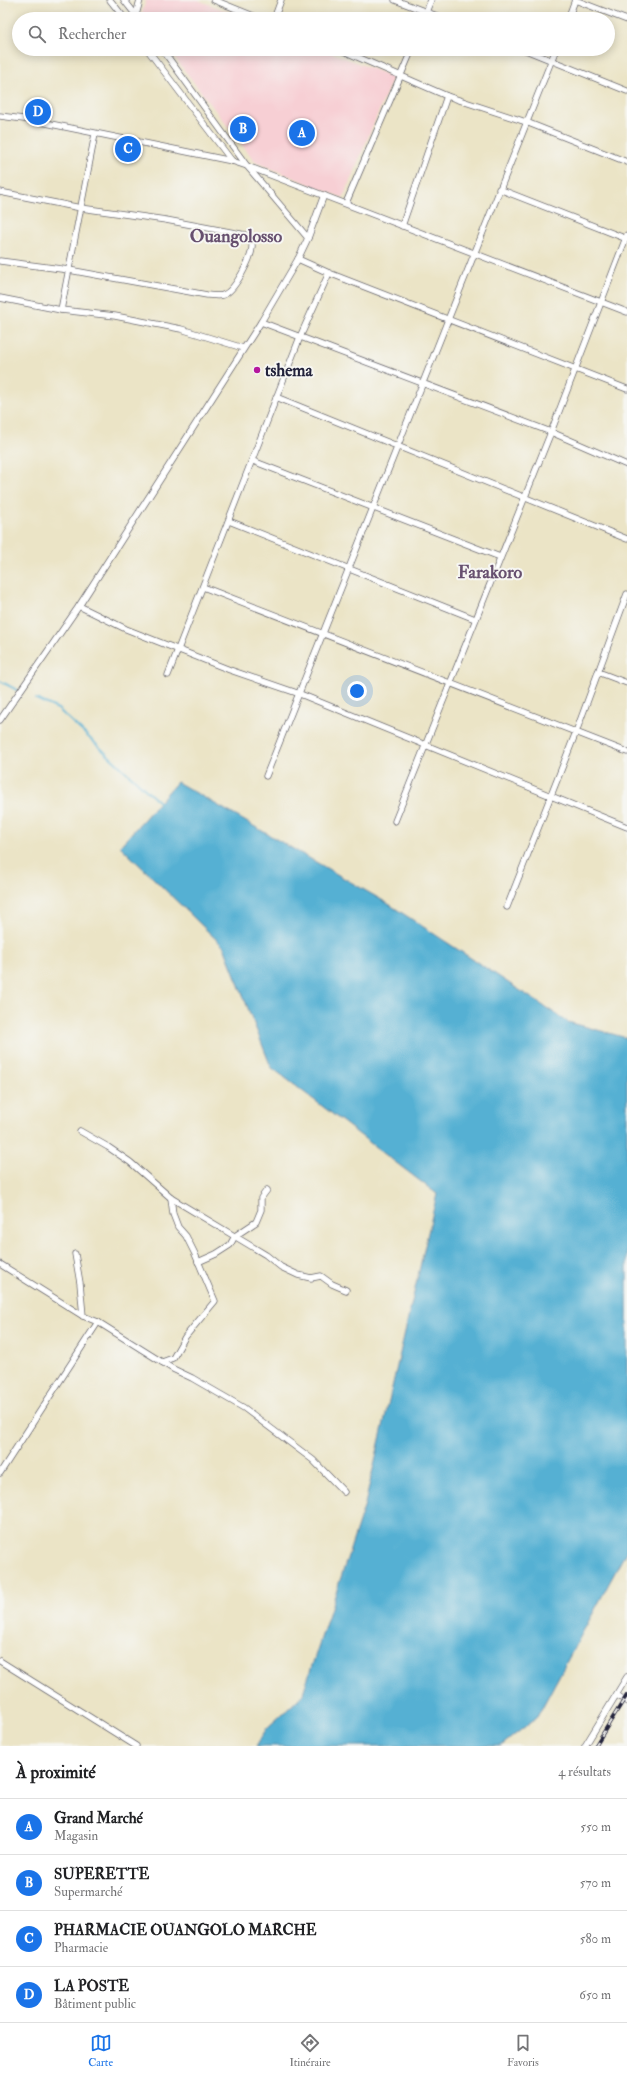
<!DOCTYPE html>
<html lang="fr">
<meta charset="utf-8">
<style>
body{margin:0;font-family:"IM FELL Double Pica",serif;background:#f2f2f2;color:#202124}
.you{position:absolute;left:357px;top:691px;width:14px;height:14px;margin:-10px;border:3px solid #fff;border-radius:50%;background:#1a73e8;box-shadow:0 0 0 6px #1a73e833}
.badge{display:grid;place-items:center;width:26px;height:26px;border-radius:50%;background:#1a73e8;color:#fff;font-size:13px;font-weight:700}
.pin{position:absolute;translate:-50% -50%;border:2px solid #fff;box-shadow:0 1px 4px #0006}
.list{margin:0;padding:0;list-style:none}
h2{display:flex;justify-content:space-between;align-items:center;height:52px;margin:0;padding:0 16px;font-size:17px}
h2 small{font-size:13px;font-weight:400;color:#757577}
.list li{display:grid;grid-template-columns:26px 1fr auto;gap:12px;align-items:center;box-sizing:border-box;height:56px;padding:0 16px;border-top:1px solid #e0e0e0}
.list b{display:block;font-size:15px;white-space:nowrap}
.list p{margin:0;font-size:13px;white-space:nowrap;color:#757577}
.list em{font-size:13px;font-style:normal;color:#757577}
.icon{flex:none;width:22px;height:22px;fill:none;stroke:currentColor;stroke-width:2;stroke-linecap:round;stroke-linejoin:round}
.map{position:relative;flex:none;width:627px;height:1746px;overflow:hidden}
.search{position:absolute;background:#fff;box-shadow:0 2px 10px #0003;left:12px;right:12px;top:12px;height:44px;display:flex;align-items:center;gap:10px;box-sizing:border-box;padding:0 14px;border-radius:22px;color:#757577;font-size:15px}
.sheet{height:276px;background:#fff}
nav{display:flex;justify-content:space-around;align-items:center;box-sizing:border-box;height:56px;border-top:1px solid #e0e0e0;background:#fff;font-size:11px;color:#757577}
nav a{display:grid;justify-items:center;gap:2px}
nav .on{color:#1a73e8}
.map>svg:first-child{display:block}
.built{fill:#f7cfd4}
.water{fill:#55b0d3;stroke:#3c6987}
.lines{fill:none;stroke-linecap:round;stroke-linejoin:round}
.stream{stroke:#55b0d3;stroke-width:2}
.minor-casing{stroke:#68666c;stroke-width:7}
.minor{stroke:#fff;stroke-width:5.5}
.rail-casing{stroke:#22223b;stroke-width:3.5}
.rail{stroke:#f6f6f2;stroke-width:2;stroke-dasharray:6;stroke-linecap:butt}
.poi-dot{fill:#b5179e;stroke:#f6f6f2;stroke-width:1.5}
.labels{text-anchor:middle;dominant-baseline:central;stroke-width:4;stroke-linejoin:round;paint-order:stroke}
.poi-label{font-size:17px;font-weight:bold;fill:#22223b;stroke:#f6f6f2;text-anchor:start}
.neighbourhood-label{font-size:18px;font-weight:bold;fill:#67506f;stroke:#f6f6f2}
</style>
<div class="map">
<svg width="627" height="1746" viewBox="0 0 627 1746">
<rect width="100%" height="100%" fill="#f6f6f2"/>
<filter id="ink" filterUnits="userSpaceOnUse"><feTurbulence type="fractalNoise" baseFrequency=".025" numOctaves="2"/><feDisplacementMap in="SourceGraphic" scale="8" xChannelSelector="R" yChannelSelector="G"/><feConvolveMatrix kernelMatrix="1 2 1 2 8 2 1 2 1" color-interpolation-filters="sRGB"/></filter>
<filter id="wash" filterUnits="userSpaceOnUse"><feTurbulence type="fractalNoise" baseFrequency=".012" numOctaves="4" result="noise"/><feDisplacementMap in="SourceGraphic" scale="16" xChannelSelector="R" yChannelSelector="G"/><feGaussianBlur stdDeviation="0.9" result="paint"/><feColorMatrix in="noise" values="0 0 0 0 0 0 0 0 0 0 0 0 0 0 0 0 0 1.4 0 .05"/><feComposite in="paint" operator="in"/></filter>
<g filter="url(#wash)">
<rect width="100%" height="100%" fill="#ebe4c6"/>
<g class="built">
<path d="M146,0H198L246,19H147L142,13Z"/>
<path d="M168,49H322L393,77L343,198L255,162Z"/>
</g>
<path class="water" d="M177,782L387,903L568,1022L627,1038V1550L537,1717L501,1746H256L267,1728L302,1696L365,1504L437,1194L271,1067L224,947L120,846Z"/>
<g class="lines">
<g class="stream">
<path d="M0,681L17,690"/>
<path d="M36,699L58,709L160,803"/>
</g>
</g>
</g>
<g filter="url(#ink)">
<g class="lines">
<defs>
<g id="minor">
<path d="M110,0L125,19"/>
<path d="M124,0L139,19"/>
<path d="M214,0L261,19"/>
<path d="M395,0L445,19"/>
<path d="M575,0L627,20"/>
<path d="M136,15L140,0"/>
<path d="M274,19L281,0"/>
<path d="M423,19L431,0"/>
<path d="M568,19L575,0"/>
<path d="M147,49L232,161"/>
<path d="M162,49L247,166L308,238"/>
<path d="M339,49L447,96L526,122L627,162"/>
<path d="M523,49L627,91"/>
<path d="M0,116L31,120L232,161L247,166L627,312"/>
<path d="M499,189L627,239"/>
<path d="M0,192L81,208L166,220L246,235C249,239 252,241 252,245C253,257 234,292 223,295C218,297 211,295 207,295L69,270L0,261"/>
<path d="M346,203L412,49"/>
<path d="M402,226L447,96"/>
<path d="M298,259L329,273L627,389"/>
<path d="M0,298L61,310L115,316L181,329L243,348"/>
<path d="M61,310L95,134"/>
<path d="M261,322L551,432L627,465"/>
<path d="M276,397L627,539"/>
<path d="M253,461L500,557"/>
<path d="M229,521L475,619"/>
<path d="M203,587L627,752"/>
<path d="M79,606L126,629L230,670L300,694L627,827"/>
<path d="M598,672L627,683"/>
<path d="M168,675L300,337L329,273"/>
<path d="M0,720L79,606L261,322L298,259L308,238L324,195"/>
<path d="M266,776L556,49"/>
<path d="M395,821L551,432L627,235"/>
<path d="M507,907L576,732L627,594"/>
<path d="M80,1131L108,1147L130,1162L171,1198L266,1255L281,1267L298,1275L311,1278L321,1276L332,1284L346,1290"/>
<path d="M75,1254L80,1283L83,1316"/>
<path d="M198,1262L216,1254L230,1245L235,1236L256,1222L261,1210V1198L267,1190"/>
<path d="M0,1264L83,1316L98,1322L173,1369L192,1378L244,1408L313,1460L344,1492"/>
<path d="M162,1362L173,1358L185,1337L215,1301L195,1254L186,1236L178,1227L173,1214L171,1198"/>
<path d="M0,1473L98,1322"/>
<path d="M0,1661L136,1746"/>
<path d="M617,1695L627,1702"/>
<path d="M585,1746L627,1677"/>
</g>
</defs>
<use href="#minor" class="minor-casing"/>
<use href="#minor" class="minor"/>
<defs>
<path id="rail" d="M595,1746L627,1695"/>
</defs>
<use href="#rail" class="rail-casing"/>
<use href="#rail" class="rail"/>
</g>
</g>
<circle class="poi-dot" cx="257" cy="370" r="4"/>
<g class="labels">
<g class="poi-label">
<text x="265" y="370">tshema</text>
</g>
<g class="neighbourhood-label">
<text x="236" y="236">Ouangolosso</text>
<text x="490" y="572">Farakoro</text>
</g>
</g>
</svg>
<div class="you"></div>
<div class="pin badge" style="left:302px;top:133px">A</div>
<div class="pin badge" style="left:243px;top:129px">B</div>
<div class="pin badge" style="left:128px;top:149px">C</div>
<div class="pin badge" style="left:38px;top:112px">D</div>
<div class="search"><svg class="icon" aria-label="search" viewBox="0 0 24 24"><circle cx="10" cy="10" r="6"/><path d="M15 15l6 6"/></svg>Rechercher</div>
</div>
<section class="sheet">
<h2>À proximité<small>4 résultats</small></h2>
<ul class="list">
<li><span class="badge">A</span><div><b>Grand Marché</b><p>Magasin</p></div><em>550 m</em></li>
<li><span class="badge">B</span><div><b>SUPERETTE</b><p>Supermarché</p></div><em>570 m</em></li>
<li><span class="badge">C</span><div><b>PHARMACIE OUANGOLO MARCHE</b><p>Pharmacie</p></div><em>580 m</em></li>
<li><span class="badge">D</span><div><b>LA POSTE</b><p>Bâtiment public</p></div><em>650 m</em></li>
</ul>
</section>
<nav>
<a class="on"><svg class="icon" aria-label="map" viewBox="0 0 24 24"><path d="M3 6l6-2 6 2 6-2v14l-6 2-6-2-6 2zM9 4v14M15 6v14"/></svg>Carte</a>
<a><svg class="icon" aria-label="directions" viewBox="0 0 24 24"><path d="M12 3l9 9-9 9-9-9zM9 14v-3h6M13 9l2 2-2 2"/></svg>Itinéraire</a>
<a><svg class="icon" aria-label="saved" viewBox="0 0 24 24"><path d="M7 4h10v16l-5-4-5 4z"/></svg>Favoris</a>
</nav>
